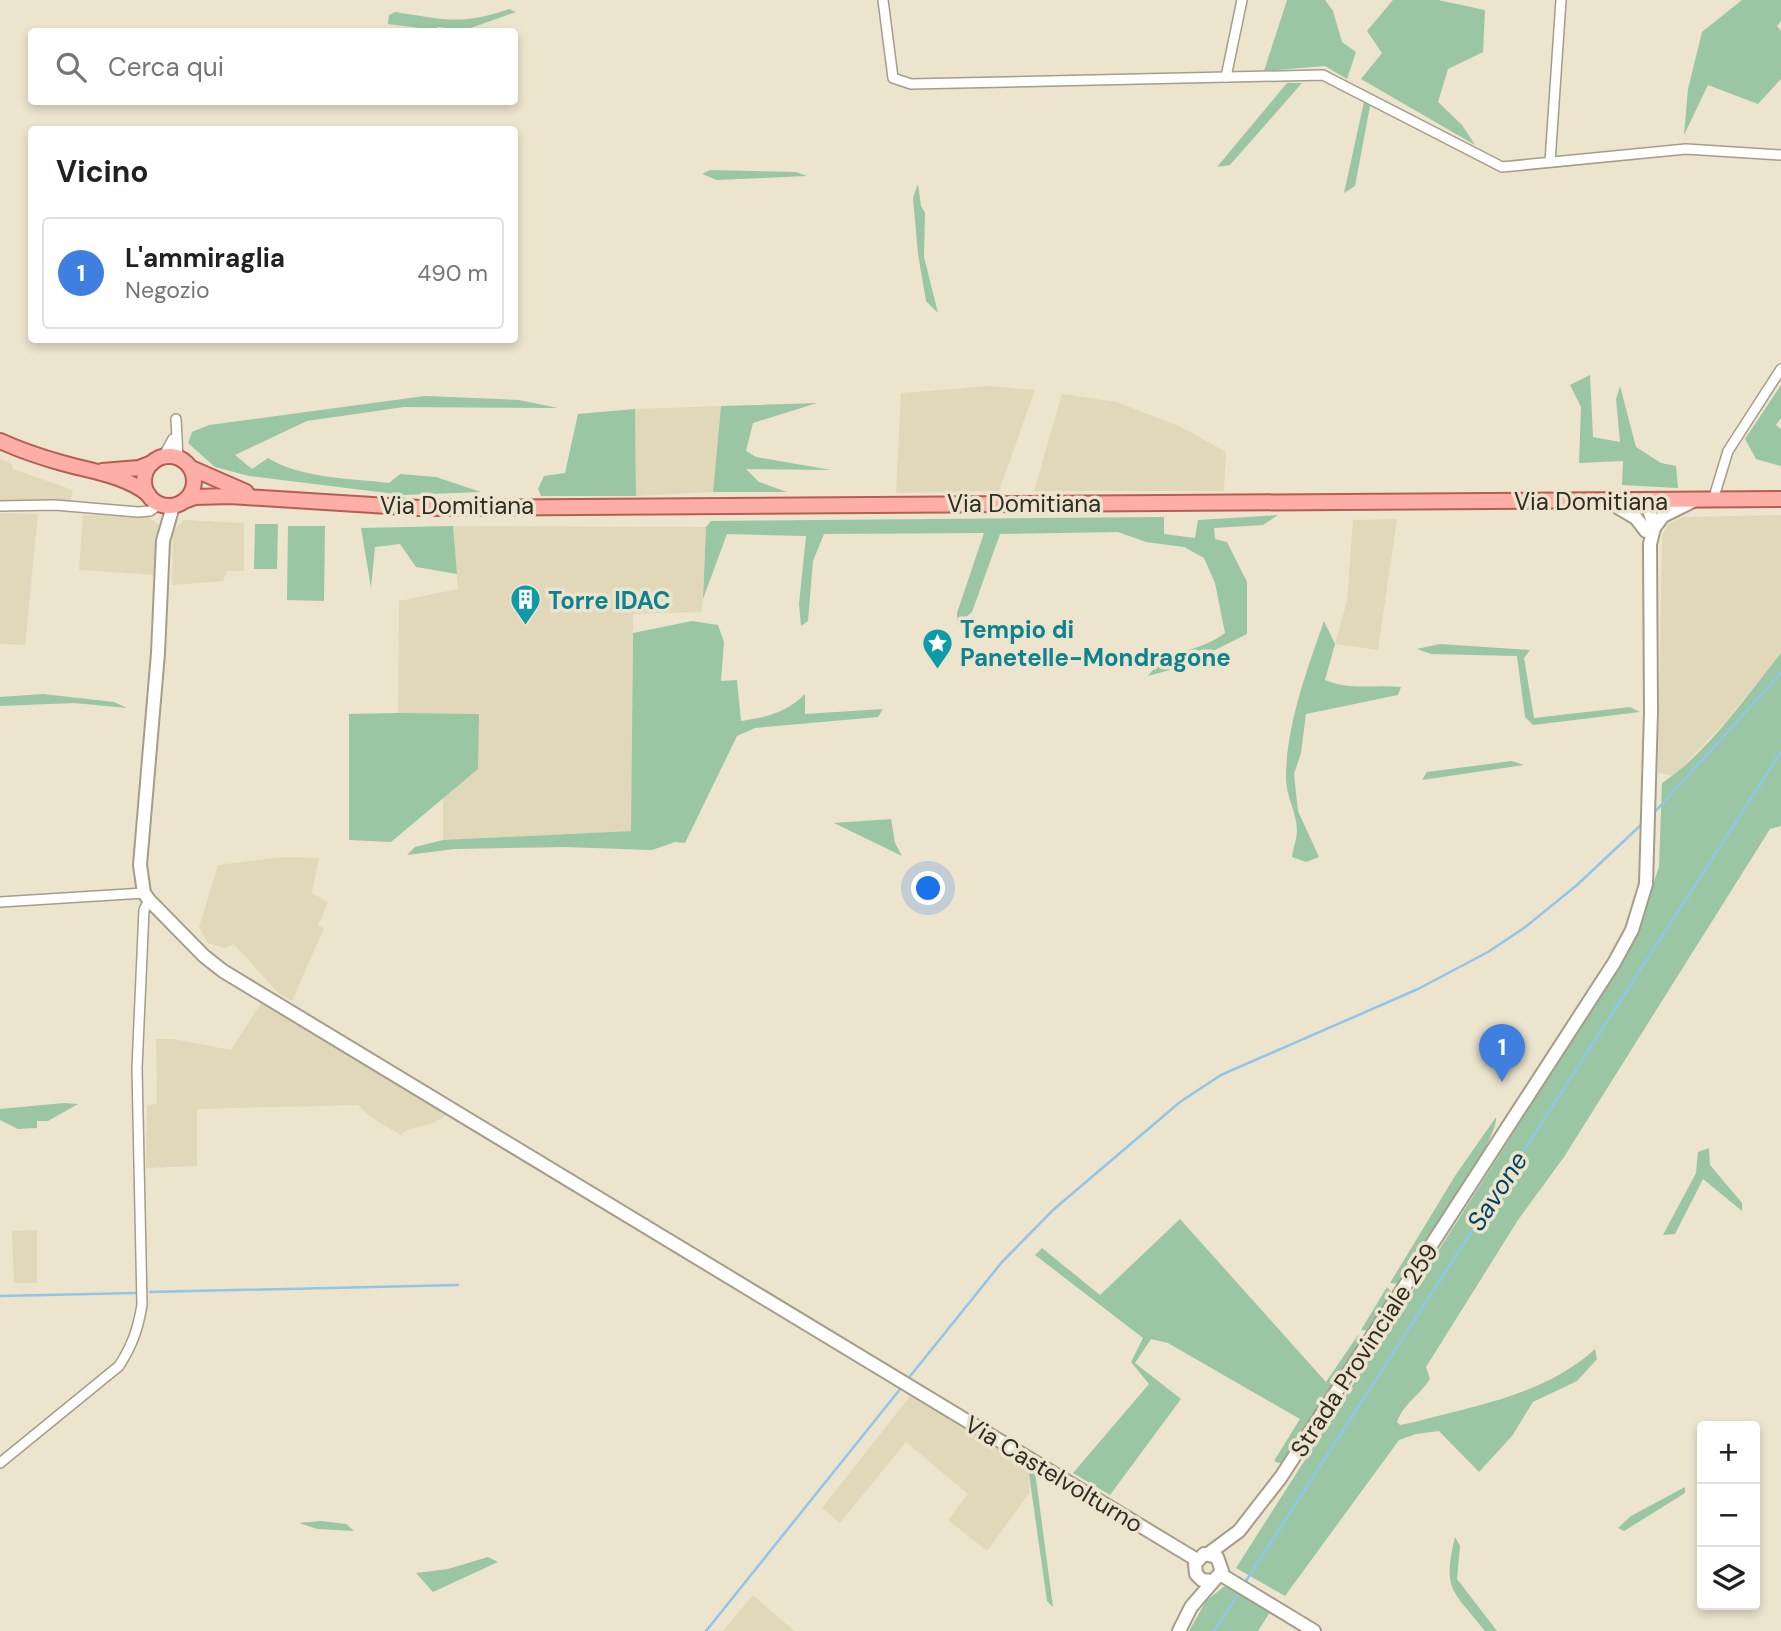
<!DOCTYPE html>
<html lang="it">
<meta charset="utf-8">
<style>
body{margin:0;font-family:"DM Sans",sans-serif;background:#f6f6f6;color:#202124}
.controls{position:absolute;right:21px;bottom:21px;display:grid;overflow:hidden;border-radius:7px;box-shadow:0 4px 10px #0003}
.controls button{width:63px;height:63px;display:grid;place-items:center;padding:0;border:0;border-bottom:2px solid #e0e0e0;background:#fff;color:#202124;font:35px sans-serif}
.you{position:absolute;left:929px;top:889px;width:24px;height:24px;margin:-18px;border:5px solid #fff;border-radius:50%;background:#1a73e8;box-shadow:0 0 0 10px #1a73e833}
.badge{display:grid;place-items:center;width:46px;height:46px;border-radius:50%;background:#0f766e;color:#fff;font-size:23px;font-weight:700}
.pin{position:absolute;translate:-50% -58px;filter:drop-shadow(0 2px 4px #0008)}
.pin::after{content:'';position:absolute;top:37px;width:24px;height:21px;background:inherit;clip-path:polygon(0 0,100% 0,50% 100%)}
.list{margin:0;padding:0;list-style:none}
h2{display:flex;justify-content:space-between;align-items:center;height:91px;margin:0;padding:0 28px;font-size:30px}
h2 small{font-size:23px;font-weight:400;color:#757577}
.list li{display:grid;grid-template-columns:46px 1fr auto;gap:21px;align-items:center;box-sizing:border-box;height:112px;margin:0 14px 14px;padding:0 14px;border:2px solid #e0e0e0;border-radius:7px}
.list b{display:block;font-size:26px;white-space:nowrap}
.list p{margin:0;font-size:23px;white-space:nowrap;color:#757577}
.list em{font-size:23px;font-style:normal;color:#757577}
.icon{flex:none;width:38px;height:38px;fill:none;stroke:currentColor;stroke-width:2;stroke-linecap:round;stroke-linejoin:round}
.map{position:relative;flex:none;width:1781px;height:1631px;overflow:hidden}
.search{position:absolute;background:#fff;box-shadow:0 4px 10px #0003;left:28px;top:28px;width:490px;height:77px;display:flex;align-items:center;gap:18px;box-sizing:border-box;padding:0 24px;border-radius:7px;color:#757577;font-size:26px}
.panel{position:absolute;background:#fff;box-shadow:0 4px 10px #0003;left:28px;top:126px;width:490px;height:217px;border-radius:7px}
.map>svg:first-child{display:block}
.built{fill:#e1d8ba}
.green{fill:#9ac6a3}
.lines{fill:none;stroke-linecap:round;stroke-linejoin:round}
.stream{stroke:#91c5e9;stroke-width:2.5}
.street-casing{stroke:#a59d88;stroke-width:12}
.secondary-casing{stroke:#a59d88;stroke-width:16}
.primary-casing{stroke:#b55e52;stroke-width:18}
.street{stroke:#fff;stroke-width:9}
.secondary{stroke:#fff;stroke-width:12}
.primary{stroke:#feaea6;stroke-width:14}
.labels{text-anchor:middle;dominant-baseline:central;stroke-width:7;stroke-linejoin:round;paint-order:stroke}
.street-label{font-size:24px;fill:#302d25;stroke:#ece4cd}
.culture-label{font-size:24px;font-weight:bold;fill:#0d838f;stroke:#ece4cd;text-anchor:start}
.water-label{font-size:26px;font-style:italic;fill:#004567;stroke:#ece4cd}
</style>
<div class="map">
<svg width="1781" height="1631" viewBox="0 0 1781 1631">
<rect width="100%" height="100%" fill="#ece4cd"/>
<g class="built">
<path d="M990,386L1035,390L999,491L896,493L901,393Z"/>
<path d="M1062,394L1116,402L1179,426L1226,452L1224,491H1034Z"/>
<path d="M721,406L713,492L636,496L635,409Z"/>
<path d="M0,459L11,463L13,469L73,490L70,503L0,502Z"/>
<path d="M0,513L38,514L25,645L0,644Z"/>
<path d="M83,515L148,517L159,525L156,575L79,570Z"/>
<path d="M1781,515V653L1725,722L1674,776L1658,773L1662,535L1669,524L1683,517Z"/>
<path d="M1397,519L1378,650L1335,644L1347,601L1353,520Z"/>
<path d="M184,520L244,523V571H227L223,581L172,585L173,531Z"/>
<path d="M453,526L706,527L702,612L633,614L631,831L443,840V797L478,769L398,713L399,601L458,589Z"/>
<path d="M283,857L319,858L312,893L328,902L318,926L324,928L292,1001L278,993L234,944L224,948L208,943L199,927L218,865Z"/>
<path d="M261,1003L448,1114L433,1123L407,1130L401,1135L372,1118L358,1105L197,1109V1166L146,1168L147,1106L157,1103L156,1039H173L231,1050Z"/>
<path d="M37,1230V1283H14L12,1231Z"/>
<path d="M911,1395L1025,1461L1028,1467L1030,1492L987,1551L948,1520L968,1494L906,1442L840,1523L822,1508Z"/>
<path d="M753,1595L794,1631H723Z"/>
</g>
<g class="green">
<path d="M1287,0H1325L1333,11L1342,42L1356,52L1347,79L1325,66L1264,71Z"/>
<path d="M1393,0H1438L1485,10L1483,52L1448,69L1438,102L1462,125L1475,145L1361,79L1382,53L1367,31Z"/>
<path d="M1742,0H1781V21L1777,26L1781,31V79L1758,104L1708,85L1684,135L1688,89L1702,32Z"/>
<path d="M509,9L516,12L465,30L438,27L437,31H428V29L388,24L389,15L395,12C443,19 461,26 509,9Z"/>
<path d="M1287,83H1302L1230,165L1217,167Z"/>
<path d="M1364,102L1370,106L1355,186L1344,193Z"/>
<path d="M710,170L796,172L807,176L717,180L702,174Z"/>
<path d="M918,184L921,206L925,213L924,257L938,313L926,301L918,254L913,198Z"/>
<path d="M1590,375L1593,437L1620,442L1616,399L1620,386L1636,447L1661,463L1676,466L1678,488L1622,485L1623,461L1579,463L1581,407L1570,385Z"/>
<path d="M1781,385V418L1776,425L1781,429V466L1756,459L1745,439Z"/>
<path d="M425,396L519,400L558,408L404,407L307,421L235,455L252,469L268,458C302,479 350,478 389,483L400,474L436,477L481,492L403,495L249,476L215,467L188,443L192,432L209,425Z"/>
<path d="M817,403L753,423L746,451L756,457L831,470L746,469L759,482L787,492H713L721,406Z"/>
<path d="M635,409L636,496H541L538,489L544,476L565,473L578,414Z"/>
<path d="M1278,515L1263,525L1214,528L1215,539L1227,542L1247,582V634L1181,667L1148,676C1169,648 1199,653 1225,633L1215,583L1204,558L1184,547L1146,542L1118,532L1000,534L972,612L957,625V613L984,533L824,534L813,561L808,621L801,626L799,604L806,536L727,534L703,599L706,527L711,521L1164,517V534L1195,538L1198,520Z"/>
<path d="M255,524H278L277,569H254Z"/>
<path d="M288,526H325L324,601L287,600Z"/>
<path d="M453,526L457,574L416,567L400,544L375,547L371,588L361,528Z"/>
<path d="M692,621L718,625L724,642L721,681L737,680L741,721C767,717 786,713 805,694V714L883,709L878,717L755,728L737,736L685,843L675,842L652,850L565,847L455,849L407,855L415,847L443,840L631,831L633,633Z"/>
<path d="M1324,621L1335,644L1325,680C1350,691 1375,684 1401,687L1398,695L1306,714L1301,753L1294,774L1298,811L1319,857L1306,862L1292,857C1293,848 1297,839 1297,830C1297,814 1286,796 1286,778C1286,726 1307,670 1324,621Z"/>
<path d="M1440,644L1530,650L1524,658L1534,718L1630,707L1640,712L1533,725L1525,717L1517,656L1431,654L1417,649Z"/>
<path d="M1781,653V826L1770,829L1564,1157L1518,1220L1426,1367L1430,1379C1420,1395 1404,1403 1397,1422L1400,1425L1415,1422C1478,1405 1546,1394 1595,1349L1597,1359L1577,1381L1533,1402L1512,1436L1479,1472L1439,1431L1416,1434L1399,1440L1285,1596L1236,1568L1630,950L1659,867L1662,783C1707,754 1747,695 1781,653Z"/>
<path d="M43,694L114,702L127,708L74,703L0,706V697Z"/>
<path d="M398,713L479,714L478,769L391,842L349,840V714Z"/>
<path d="M1512,761L1524,765L1422,780L1427,772Z"/>
<path d="M891,819L895,843L902,856L834,823Z"/>
<path d="M64,1103L78,1104L48,1121H37V1128L18,1129L0,1120V1109Z"/>
<path d="M1496,1117C1499,1141 1416,1257 1399,1284L1390,1283L1455,1176Z"/>
<path d="M1709,1148L1710,1165L1742,1203V1211L1703,1179L1675,1234L1663,1235L1696,1173L1698,1152Z"/>
<path d="M1180,1219L1326,1382L1358,1335L1362,1339L1284,1465L1274,1461L1300,1419L1168,1343L1151,1339L1135,1363L1181,1399L1110,1495L1073,1473L1149,1384L1131,1362L1143,1338L1035,1255L1042,1248L1100,1295Z"/>
<path d="M1387,1287L1392,1293L1369,1331L1361,1330Z"/>
<path d="M1025,1461L1035,1471L1053,1607L1047,1601L1028,1467Z"/>
<path d="M1685,1487V1493L1624,1531L1618,1528L1631,1516Z"/>
<path d="M321,1521L346,1524L354,1531L317,1529L299,1523Z"/>
<path d="M1455,1537L1460,1546L1457,1579L1497,1631H1485C1453,1590 1442,1591 1455,1537Z"/>
<path d="M488,1557L498,1562L433,1592L416,1573L448,1569Z"/>
<path d="M1226,1585L1270,1612L1258,1631H1189L1206,1601Z"/>
</g>
<g class="lines">
<g class="stream">
<path d="M1652,815L1781,673"/>
<path d="M150,1292L458,1285"/>
<path d="M0,1296L135,1293"/>
<path d="M907,1380L1002,1262L1053,1210L1180,1102L1221,1075L1418,989L1488,952L1524,928L1577,885L1642,824"/>
<path d="M1244,1584L1781,752"/>
<path d="M706,1631L901,1388"/>
<path d="M1214,1631L1241,1590"/>
</g>
<defs>
<g id="street">
<path d="M883,0L893,78L911,84L1323,75L1502,167L1686,149L1781,155"/>
<path d="M1226,77L1242,0"/>
<path d="M1550,162L1561,0"/>
<path d="M176,419L178,458"/>
<path d="M163,457L173,439"/>
<path d="M1713,500L1728,451L1781,369"/>
<path d="M0,506L55,505L138,512L150,511L160,504"/>
<path d="M0,902L144,893"/>
<path d="M0,1463L119,1366C132,1346 138,1329 142,1305L137,1068L144,910L149,900"/>
</g>
<g id="secondary">
<path d="M1609,502L1636,518L1646,531"/>
<path d="M173,506L163,541L158,653L140,865L144,893L149,900L204,956L223,971L1197,1560"/>
<path d="M1654,528L1663,516L1693,501"/>
<path d="M1208,1554L1239,1531L1281,1477L1614,963L1632,930L1646,884L1651,712L1650,544L1654,528L1647,501"/>
<path d="M1220,1574L1314,1631"/>
<path d="M1179,1631L1191,1607L1222,1571L1217,1557L1204,1554L1195,1564L1196,1574L1202,1580L1212,1581"/>
</g>
<g id="primary">
<path d="M0,441C20,450 40,457 62,463C90,471 124,475 148,494"/>
<circle cx="169" cy="481" r="25"/>
<path d="M191,468L246,492"/>
<path d="M102,471L139,468L152,463"/>
<path d="M184,501L195,497L230,496L420,508L1781,499"/>
</g>
</defs>
<use href="#street" class="street-casing"/>
<use href="#secondary" class="secondary-casing"/>
<use href="#primary" class="primary-casing"/>
<use href="#street" class="street"/>
<use href="#secondary" class="secondary"/>
<use href="#primary" class="primary"/>
</g>
<defs>
<symbol id="building-pin" viewBox="-11 -11 22 30"><path d="M0 17L-7.5 6A9.5 9.5 0 1 1 7.5 6Z" fill="#0f9aa8" stroke="#ece4cd"/><path d="M-4-6H4V6H1V3H-1V6H-4ZM-2.5-4.3h1.7v1.8h-1.7ZM.8-4.3h1.7v1.8H.8ZM-2.5-1h1.7V.8h-1.7ZM.8-1h1.7V.8H.8Z" fill="#fff"/></symbol>
<symbol id="sight-pin" viewBox="-11 -11 22 30"><path d="M0 17L-7.5 6A9.5 9.5 0 1 1 7.5 6Z" fill="#0f9aa8" stroke="#ece4cd"/><path d="M0-6L1.8-2.2L6-1.7L2.9 1.2L3.7 5.4L0 3.3L-3.7 5.4L-2.9 1.2L-6-1.7L-1.8-2.2Z" fill="#fff"/></symbol>
</defs>
<g fill-rule="evenodd">
<use href="#building-pin" x="508" y="582" width="35" height="47"/>
<use href="#sight-pin" x="920" y="626" width="35" height="47"/>
</g>
<g class="labels">
<g class="street-label">
<text x="1591" y="501">Via Domitiana</text>
<text x="1024" y="503">Via Domitiana</text>
<text x="457" y="505">Via Domitiana</text>
<text transform="translate(1364 1350) rotate(-57)">Strada Provinciale 259</text>
<text transform="translate(1054 1474) rotate(31)">Via Castelvolturno</text>
</g>
<g class="culture-label">
<text x="548" y="600">Torre IDAC</text>
<text x="960" y="629">Tempio di<tspan x="960" dy="28">Panetelle-Mondragone</tspan></text>
</g>
<g class="water-label">
<text transform="translate(1497 1191) rotate(-57)">Savone</text>
</g>
</g>
</svg>
<div class="controls">
<button>+</button>
<button>−</button>
<button><svg class="icon" aria-label="layers" viewBox="0 0 24 24"><path d="M12 4l9 5-9 5-9-5zM3 14l9 5 9-5"/></svg></button>
</div>
<div class="you"></div>
<div class="pin badge" style="left:1502px;top:1082px;background:#3f7fe0">1</div>
<div class="search"><svg class="icon" aria-label="search" viewBox="0 0 24 24"><circle cx="10" cy="10" r="6"/><path d="M15 15l6 6"/></svg>Cerca qui</div>
<section class="panel">
<h2>Vicino<small></small></h2>
<ul class="list">
<li><span class="badge" style="background:#3f7fe0">1</span><div><b>L'ammiraglia</b><p>Negozio</p></div><em>490 m</em></li>
</ul>
</section>
</div>
